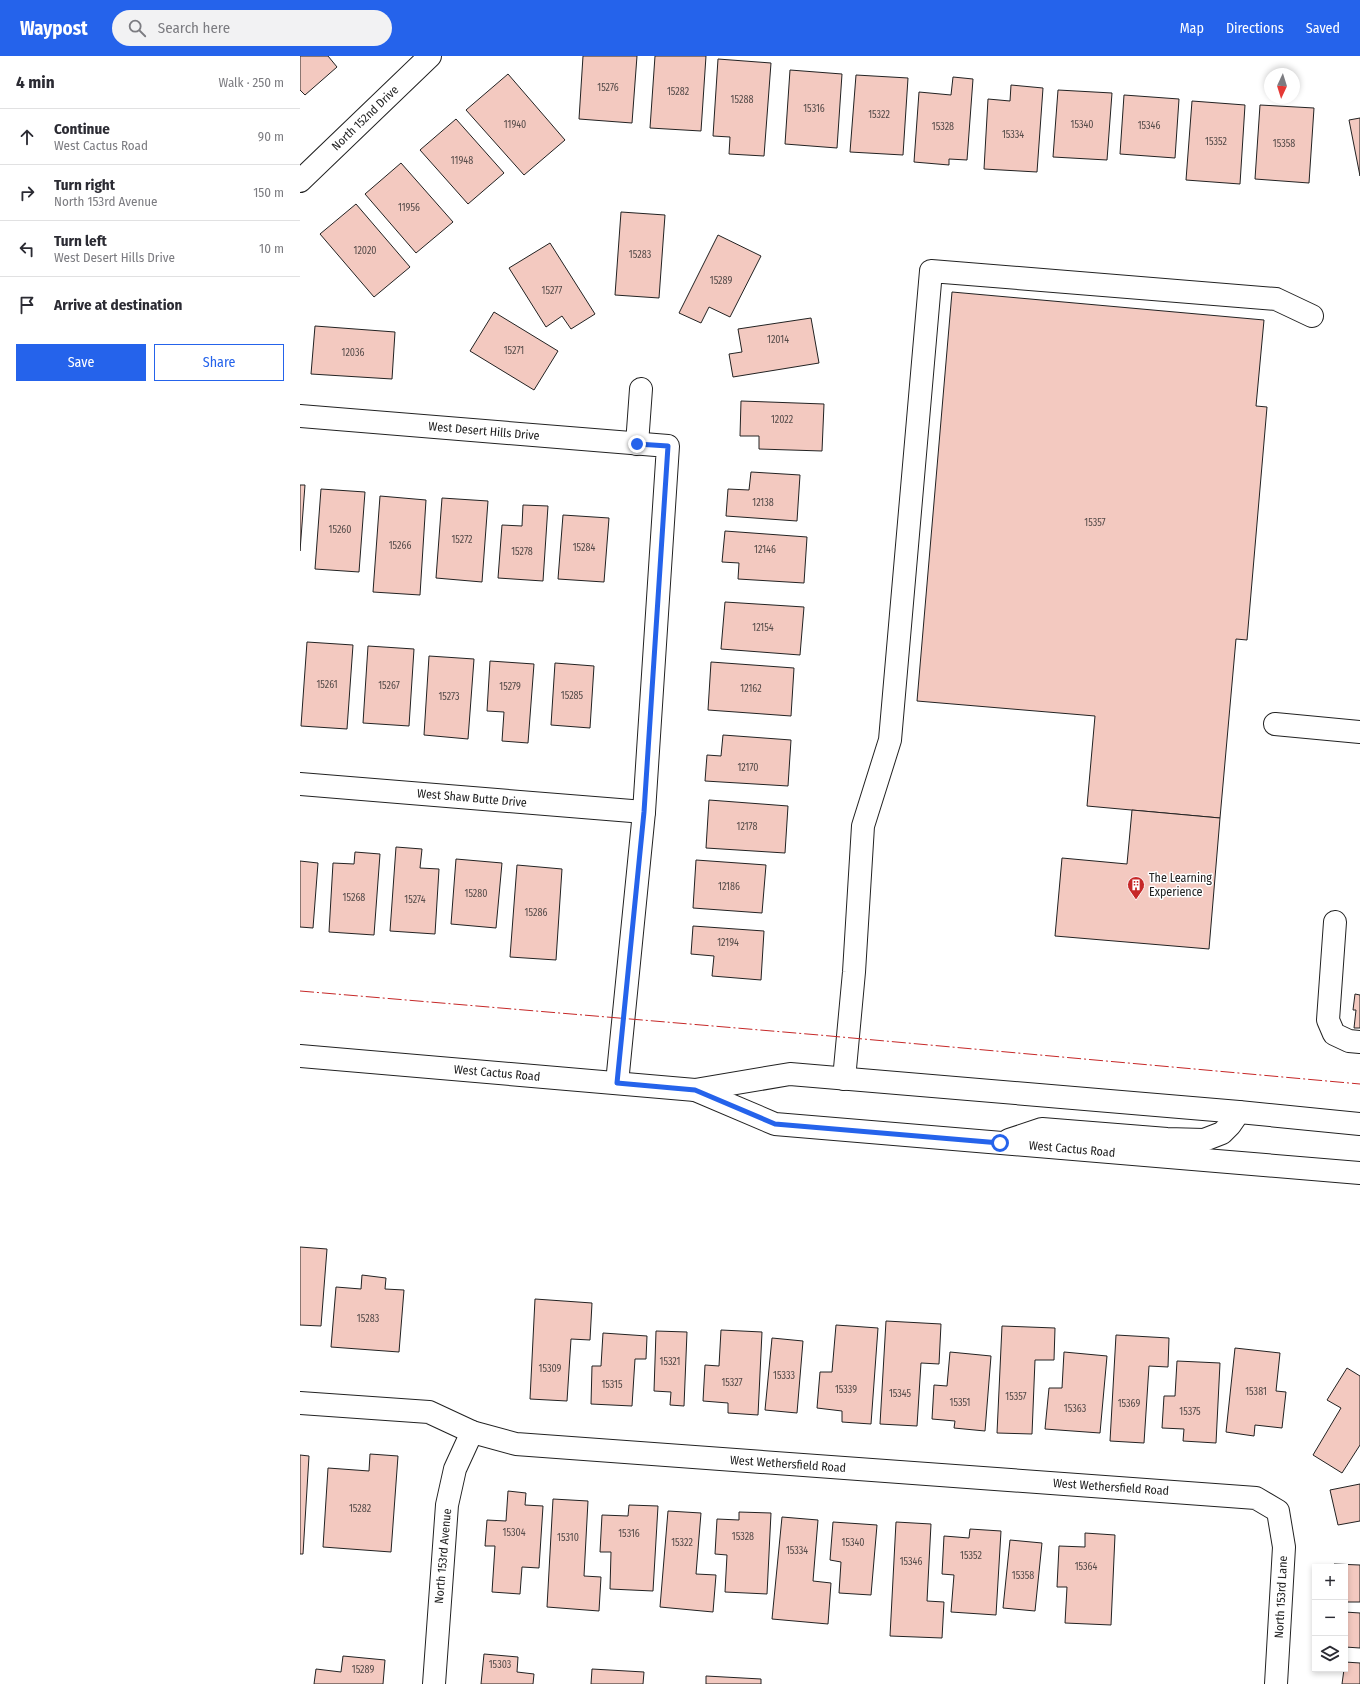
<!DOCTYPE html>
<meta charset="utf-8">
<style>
body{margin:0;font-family:"Fira Sans Condensed",sans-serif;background:#f2f2f3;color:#2b2b33}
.controls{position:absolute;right:12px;bottom:12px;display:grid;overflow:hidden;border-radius:0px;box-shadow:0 2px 6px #0003}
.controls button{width:36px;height:36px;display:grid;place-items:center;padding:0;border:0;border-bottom:1px solid #e1e1e2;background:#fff;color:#2b2b33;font:20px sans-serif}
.compass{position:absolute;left:964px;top:12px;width:36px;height:36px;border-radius:50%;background:#fff;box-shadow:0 2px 6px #0003;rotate:184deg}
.stop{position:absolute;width:12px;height:12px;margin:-9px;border:3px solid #2563eb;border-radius:50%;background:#fff}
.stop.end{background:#2563eb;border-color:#fff;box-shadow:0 1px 4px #0008}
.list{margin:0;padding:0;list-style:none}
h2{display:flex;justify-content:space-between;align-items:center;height:52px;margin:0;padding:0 16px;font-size:17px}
h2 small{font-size:13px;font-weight:400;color:#7c7c81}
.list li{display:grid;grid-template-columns:26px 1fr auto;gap:12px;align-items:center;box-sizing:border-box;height:56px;padding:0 16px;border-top:1px solid #e1e1e2}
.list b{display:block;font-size:15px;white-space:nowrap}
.list p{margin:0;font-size:13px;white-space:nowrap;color:#7c7c81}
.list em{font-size:13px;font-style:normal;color:#7c7c81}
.actions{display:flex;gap:8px;padding:12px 16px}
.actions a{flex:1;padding:9px 0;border:1px solid #2563eb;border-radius:0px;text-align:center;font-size:14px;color:#2563eb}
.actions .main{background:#2563eb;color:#fff}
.icon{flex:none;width:22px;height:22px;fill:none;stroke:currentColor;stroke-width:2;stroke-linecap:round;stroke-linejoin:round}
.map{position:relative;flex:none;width:1060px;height:1628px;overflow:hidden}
header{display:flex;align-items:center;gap:24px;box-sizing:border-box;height:56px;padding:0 20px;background:#2563eb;color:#fff}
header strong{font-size:19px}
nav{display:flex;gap:22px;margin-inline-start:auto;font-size:14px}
.search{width:280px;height:36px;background:#f2f2f3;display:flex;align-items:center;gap:10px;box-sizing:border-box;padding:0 14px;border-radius:22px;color:#7c7c81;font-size:15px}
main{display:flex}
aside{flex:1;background:#fff}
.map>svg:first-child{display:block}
.building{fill:#f3c9c0;stroke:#222}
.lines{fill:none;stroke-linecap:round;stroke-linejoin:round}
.minor-casing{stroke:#222;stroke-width:24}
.major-casing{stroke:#222;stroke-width:24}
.minor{stroke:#fff;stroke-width:22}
.major{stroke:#fff;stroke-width:22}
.power{stroke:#c62828;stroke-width:1;stroke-dasharray:14 3 2 3;stroke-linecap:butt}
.route{stroke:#2563eb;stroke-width:5}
.labels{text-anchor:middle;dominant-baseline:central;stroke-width:3;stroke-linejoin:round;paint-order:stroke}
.number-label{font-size:10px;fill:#564c4a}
.street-label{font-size:12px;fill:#222;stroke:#fff}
.poi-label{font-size:12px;fill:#222;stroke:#fff;text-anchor:start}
</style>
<header>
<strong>Waypost</strong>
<div class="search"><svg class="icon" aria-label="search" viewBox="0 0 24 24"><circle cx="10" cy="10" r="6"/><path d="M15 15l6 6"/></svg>Search here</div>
<nav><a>Map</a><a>Directions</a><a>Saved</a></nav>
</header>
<main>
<aside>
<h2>4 min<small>Walk · 250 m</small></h2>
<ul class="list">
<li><svg class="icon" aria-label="ahead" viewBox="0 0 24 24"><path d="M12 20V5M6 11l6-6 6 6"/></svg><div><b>Continue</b><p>West Cactus Road</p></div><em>90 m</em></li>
<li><svg class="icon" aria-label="right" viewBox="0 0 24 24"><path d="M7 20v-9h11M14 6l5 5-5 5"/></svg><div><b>Turn right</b><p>North 153rd Avenue</p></div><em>150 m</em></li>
<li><svg class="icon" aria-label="left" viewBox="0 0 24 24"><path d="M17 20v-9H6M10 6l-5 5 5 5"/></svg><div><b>Turn left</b><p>West Desert Hills Drive</p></div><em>10 m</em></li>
<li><svg class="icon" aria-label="arrive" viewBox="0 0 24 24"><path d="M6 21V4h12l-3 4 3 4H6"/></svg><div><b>Arrive at destination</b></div></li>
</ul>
<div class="actions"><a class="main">Save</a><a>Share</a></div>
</aside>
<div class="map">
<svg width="1060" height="1628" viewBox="0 0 1060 1628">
<rect width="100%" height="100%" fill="#fff"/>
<g class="building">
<path d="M0,0H28L37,11L5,39L0,34Z"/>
<path d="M283,0H337L332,67L279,63Z"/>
<path d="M355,0H406L401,75L350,72Z"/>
<path d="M418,3L471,7L464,100L429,98L430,81L413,80Z"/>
<path d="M490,14L542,18L537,92L485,88Z"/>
<path d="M208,18L265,84L224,119L166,54Z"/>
<path d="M556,19L608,22L603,99L550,96Z"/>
<path d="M653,21L673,23L667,104L649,103V109L614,106L619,36L651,39Z"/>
<path d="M711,29L743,32L737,116L684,113L688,43L710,45Z"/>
<path d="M758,34L812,37L807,104L753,101Z"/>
<path d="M824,39L879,43L875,102L820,98Z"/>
<path d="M892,45L945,49L940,128L886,124Z"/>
<path d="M960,49L1014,52L1009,127L955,123Z"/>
<path d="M1060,62V120L1049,64Z"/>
<path d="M156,63L204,117L168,148L120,94Z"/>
<path d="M101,107L153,166L116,197L65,138Z"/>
<path d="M56,148L110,211L74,241L20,178Z"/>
<path d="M321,156L365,159L359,242L315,239Z"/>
<path d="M418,179L461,200L430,261L409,251L401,267L379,257Z"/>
<path d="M250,187L295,258L271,273L262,260L246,271L209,212Z"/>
<path d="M652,236L964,264L956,350L967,351L947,584L936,583L920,762L787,750L795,660L617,645Z"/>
<path d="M194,256L258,295L234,334L170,295Z"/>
<path d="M511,262L519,307L433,321L429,298L442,296L438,273Z"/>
<path d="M15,270L95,276L92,323L11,318Z"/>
<path d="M441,345L524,348L522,395L459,393V380H440Z"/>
<path d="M451,416L500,419L497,465L426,460L428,433L449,434Z"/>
<path d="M0,429H5L0,495Z"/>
<path d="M21,433L65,436L59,516L15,513Z"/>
<path d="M80,440L126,444L120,539L73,536Z"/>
<path d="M142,442L188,445L182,526L136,522Z"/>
<path d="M223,449L248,450L243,525L198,522L202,469L222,470Z"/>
<path d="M263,459L309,462L304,526L258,523Z"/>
<path d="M425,475L507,481L504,527L438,523L439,507L422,506Z"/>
<path d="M425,546L504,551L500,599L421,593Z"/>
<path d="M7,586L53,589L47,673L1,670Z"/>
<path d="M68,590L114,593L109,670L63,667Z"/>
<path d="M129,600L174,603L168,683L124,679Z"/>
<path d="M190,605L234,608L228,687L202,685L204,656L187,655Z"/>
<path d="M411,606L494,612L491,660L408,654Z"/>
<path d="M255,607L294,610L290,672L251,669Z"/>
<path d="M423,679L491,684L488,730L405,725L407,699L421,700Z"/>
<path d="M409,744L488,750L485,797L406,792Z"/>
<path d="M832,754L920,762L909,893L755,880L762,802L827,808Z"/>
<path d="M96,791L122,793L120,812L139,813L135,878L90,875Z"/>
<path d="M55,796L80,798L74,879L29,876L33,807L54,808Z"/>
<path d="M156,803L202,807L196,872L151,868Z"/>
<path d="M396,804L466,809L462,857L393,852Z"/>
<path d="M0,805L18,807L13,872L0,871Z"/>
<path d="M217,809L262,813L256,904L210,901Z"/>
<path d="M393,870L464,875L461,924L412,920L414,900L391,898Z"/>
<path d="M1055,938L1060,939V972H1054L1056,954H1053Z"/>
<path d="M0,1191L27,1193L21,1270L0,1269Z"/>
<path d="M62,1219L86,1222L85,1233L104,1234L99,1296L31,1291L36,1231L61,1233Z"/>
<path d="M235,1243L292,1247L290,1284L271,1283L267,1345L230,1343Z"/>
<path d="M586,1265L641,1268L639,1308L621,1307L617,1370L580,1368Z"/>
<path d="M536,1269L578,1272L571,1368L542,1366V1355L517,1352L520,1316H532Z"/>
<path d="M702,1270L755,1272L754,1304H735L732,1378L697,1377Z"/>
<path d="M421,1274L462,1276L458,1359L428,1357V1347L403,1345L405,1309L419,1310Z"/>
<path d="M356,1275L387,1276L384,1350L370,1349L371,1336L354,1335Z"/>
<path d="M303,1277L347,1280L346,1303H335L332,1350L291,1348L292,1310H301Z"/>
<path d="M816,1279L869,1282L868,1311L849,1310L844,1387L810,1385Z"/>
<path d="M472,1282L503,1285L497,1357L465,1354Z"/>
<path d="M935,1292L980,1297L976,1335L986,1336L982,1372L955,1369L954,1380L926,1376Z"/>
<path d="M650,1296L691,1300L685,1375L654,1372L655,1365L632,1363L634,1329L647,1330Z"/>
<path d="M764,1296L807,1300L800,1377L745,1373L749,1332H762Z"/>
<path d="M877,1305L920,1307L916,1387L883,1385L884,1373L862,1372L864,1340H875Z"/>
<path d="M1047,1312L1060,1320V1389L1042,1417L1013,1399L1041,1352L1027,1344Z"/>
<path d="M70,1398L98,1400L91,1496L23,1491L28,1412L69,1415Z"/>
<path d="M0,1399L9,1400L3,1498H0Z"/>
<path d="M1060,1428V1465L1038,1469L1030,1434Z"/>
<path d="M208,1435L226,1437L225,1449L243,1450L239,1512L222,1511L220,1538L192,1536L195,1490H185L187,1464L206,1465Z"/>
<path d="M253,1443L288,1445L284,1520L301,1521L299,1555L247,1551Z"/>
<path d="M329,1449L358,1450L353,1535L310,1533L311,1496H300L302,1459L328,1460Z"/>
<path d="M368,1455L401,1457L396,1518L416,1519L413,1556L360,1551Z"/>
<path d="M439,1456L471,1457L467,1538L425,1536L427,1499L415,1498L417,1463L439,1464Z"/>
<path d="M482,1461L518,1464L513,1525L531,1527L528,1568L472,1563Z"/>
<path d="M533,1466L577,1469L571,1539L539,1537L541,1506L530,1504Z"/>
<path d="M596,1466L631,1468L627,1545L644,1546L642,1582L590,1580Z"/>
<path d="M670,1473L701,1475L696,1559L651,1556L654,1519L642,1518L644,1480L669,1482Z"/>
<path d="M785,1477L815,1479L811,1569L765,1567L767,1531H757L759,1490L785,1491Z"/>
<path d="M710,1484L742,1487L735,1555L703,1552Z"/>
<path d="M1034,1508L1060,1509V1546H1045V1511H1034Z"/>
<path d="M1045,1556L1060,1557V1592L1045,1591Z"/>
<path d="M184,1598L218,1601L217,1616L234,1618L233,1628H181Z"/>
<path d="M43,1600L85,1604L83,1628H14L16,1613L41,1616Z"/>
<path d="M1045,1606L1060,1607V1628H1042Z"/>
<path d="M292,1613L344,1616L343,1628H291Z"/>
<path d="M406,1620L461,1623V1628H406Z"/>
</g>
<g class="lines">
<defs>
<g id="minor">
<path d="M0,125L130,0"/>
<path d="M0,360L368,390L344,756L317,1027"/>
<path d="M337,388L341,333"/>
<path d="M975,668L1060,676"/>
<path d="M0,728L344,756"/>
<path d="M1035,866L1028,964L1034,978L1049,985L1060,986"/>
<path d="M544,1023L554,916L563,770L590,684L631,215L976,243L1012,260"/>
<path d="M0,1347L129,1356L172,1376L216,1388L956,1442L978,1455L984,1491L976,1628"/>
<path d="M134,1628L147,1449L155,1413L172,1376"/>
</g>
<g id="major">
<path d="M0,1000L395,1034L490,1018L939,1056L1060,1068"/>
<path d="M395,1034L475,1068L1060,1117"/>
<path d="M709,1084L742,1073L867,1083L904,1084L922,1077L930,1069L939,1056"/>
</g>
</defs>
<use href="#minor" class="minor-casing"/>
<use href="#major" class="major-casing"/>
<use href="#minor" class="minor"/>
<use href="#major" class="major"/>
<path class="power" d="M0,935L519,979L1060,1028"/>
</g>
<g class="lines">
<path class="route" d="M337,388L368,390L344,756L317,1027L395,1034L475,1068L700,1087"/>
</g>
<defs>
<symbol id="building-pin" viewBox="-11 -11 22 30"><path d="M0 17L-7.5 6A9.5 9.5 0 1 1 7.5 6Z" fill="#c62828" stroke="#fff"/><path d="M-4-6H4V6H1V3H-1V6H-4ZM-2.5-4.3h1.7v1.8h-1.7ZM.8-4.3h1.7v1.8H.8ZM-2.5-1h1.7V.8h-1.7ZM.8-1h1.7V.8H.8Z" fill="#fff"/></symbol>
</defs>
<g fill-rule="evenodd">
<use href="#building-pin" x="826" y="819" width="20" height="27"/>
</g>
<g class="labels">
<g class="number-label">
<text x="308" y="32">15276</text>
<text x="378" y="36">15282</text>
<text x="442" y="44">15288</text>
<text x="514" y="53">15316</text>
<text x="579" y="59">15322</text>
<text x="215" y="69">11940</text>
<text x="782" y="69">15340</text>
<text x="849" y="70">15346</text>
<text x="643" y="71">15328</text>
<text x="713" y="79">15334</text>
<text x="916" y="86">15352</text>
<text x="984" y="88">15358</text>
<text x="162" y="105">11948</text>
<text x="109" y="152">11956</text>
<text x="65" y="195">12020</text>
<text x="340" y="199">15283</text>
<text x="421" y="225">15289</text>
<text x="252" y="235">15277</text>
<text x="478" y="284">12014</text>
<text x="214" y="295">15271</text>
<text x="53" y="297">12036</text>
<text x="482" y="364">12022</text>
<text x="463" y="447">12138</text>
<text x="795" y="467">15357</text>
<text x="40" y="474">15260</text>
<text x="162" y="484">15272</text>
<text x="100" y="490">15266</text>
<text x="284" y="492">15284</text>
<text x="465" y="494">12146</text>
<text x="222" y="496">15278</text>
<text x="463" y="572">12154</text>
<text x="27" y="629">15261</text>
<text x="89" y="630">15267</text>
<text x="210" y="631">15279</text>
<text x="451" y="633">12162</text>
<text x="272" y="640">15285</text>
<text x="149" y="641">15273</text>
<text x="448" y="712">12170</text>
<text x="447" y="771">12178</text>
<text x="429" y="831">12186</text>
<text x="176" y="838">15280</text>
<text x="54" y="842">15268</text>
<text x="115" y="844">15274</text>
<text x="236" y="857">15286</text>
<text x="428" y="887">12194</text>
<text x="68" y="1263">15283</text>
<text x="370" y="1306">15321</text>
<text x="250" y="1313">15309</text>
<text x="484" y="1320">15333</text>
<text x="432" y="1327">15327</text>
<text x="312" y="1329">15315</text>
<text x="546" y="1334">15339</text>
<text x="956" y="1336">15381</text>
<text x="600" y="1338">15345</text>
<text x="716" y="1341">15357</text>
<text x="660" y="1347">15351</text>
<text x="829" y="1348">15369</text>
<text x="775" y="1353">15363</text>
<text x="890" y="1356">15375</text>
<text x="60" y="1453">15282</text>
<text x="214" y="1477">15304</text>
<text x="329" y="1478">15316</text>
<text x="443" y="1481">15328</text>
<text x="268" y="1482">15310</text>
<text x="382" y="1487">15322</text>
<text x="553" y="1487">15340</text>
<text x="497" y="1495">15334</text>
<text x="671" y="1500">15352</text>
<text x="611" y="1506">15346</text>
<text x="786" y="1511">15364</text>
<text x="723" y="1520">15358</text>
<text x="200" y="1609">15303</text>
<text x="63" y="1614">15289</text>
</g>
<g class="street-label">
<text transform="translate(65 62) rotate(-44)">North 152nd Drive</text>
<text transform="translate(184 375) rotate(5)">West Desert Hills Drive</text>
<text transform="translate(172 742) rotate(5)">West Shaw Butte Drive</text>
<text transform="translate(197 1017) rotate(5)">West Cactus Road</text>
<text transform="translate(772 1093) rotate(5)">West Cactus Road</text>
<text transform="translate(488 1408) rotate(4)">West Wethersfield Road</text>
<text transform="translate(811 1431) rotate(4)">West Wethersfield Road</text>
<text transform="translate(143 1500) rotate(-85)">North 153rd Avenue</text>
<text transform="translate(981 1541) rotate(-87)">North 153rd Lane</text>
</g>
<g class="poi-label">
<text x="849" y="822">The Learning<tspan x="849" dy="14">Experience</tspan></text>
</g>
</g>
</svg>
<div class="controls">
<button>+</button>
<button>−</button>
<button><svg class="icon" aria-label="layers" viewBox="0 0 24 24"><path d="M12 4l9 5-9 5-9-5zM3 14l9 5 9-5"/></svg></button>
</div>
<svg class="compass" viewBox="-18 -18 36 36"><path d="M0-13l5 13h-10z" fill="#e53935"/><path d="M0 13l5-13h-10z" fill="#7c7c81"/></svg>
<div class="stop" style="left:700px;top:1087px"></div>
<div class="stop end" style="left:337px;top:388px"></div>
</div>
</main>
